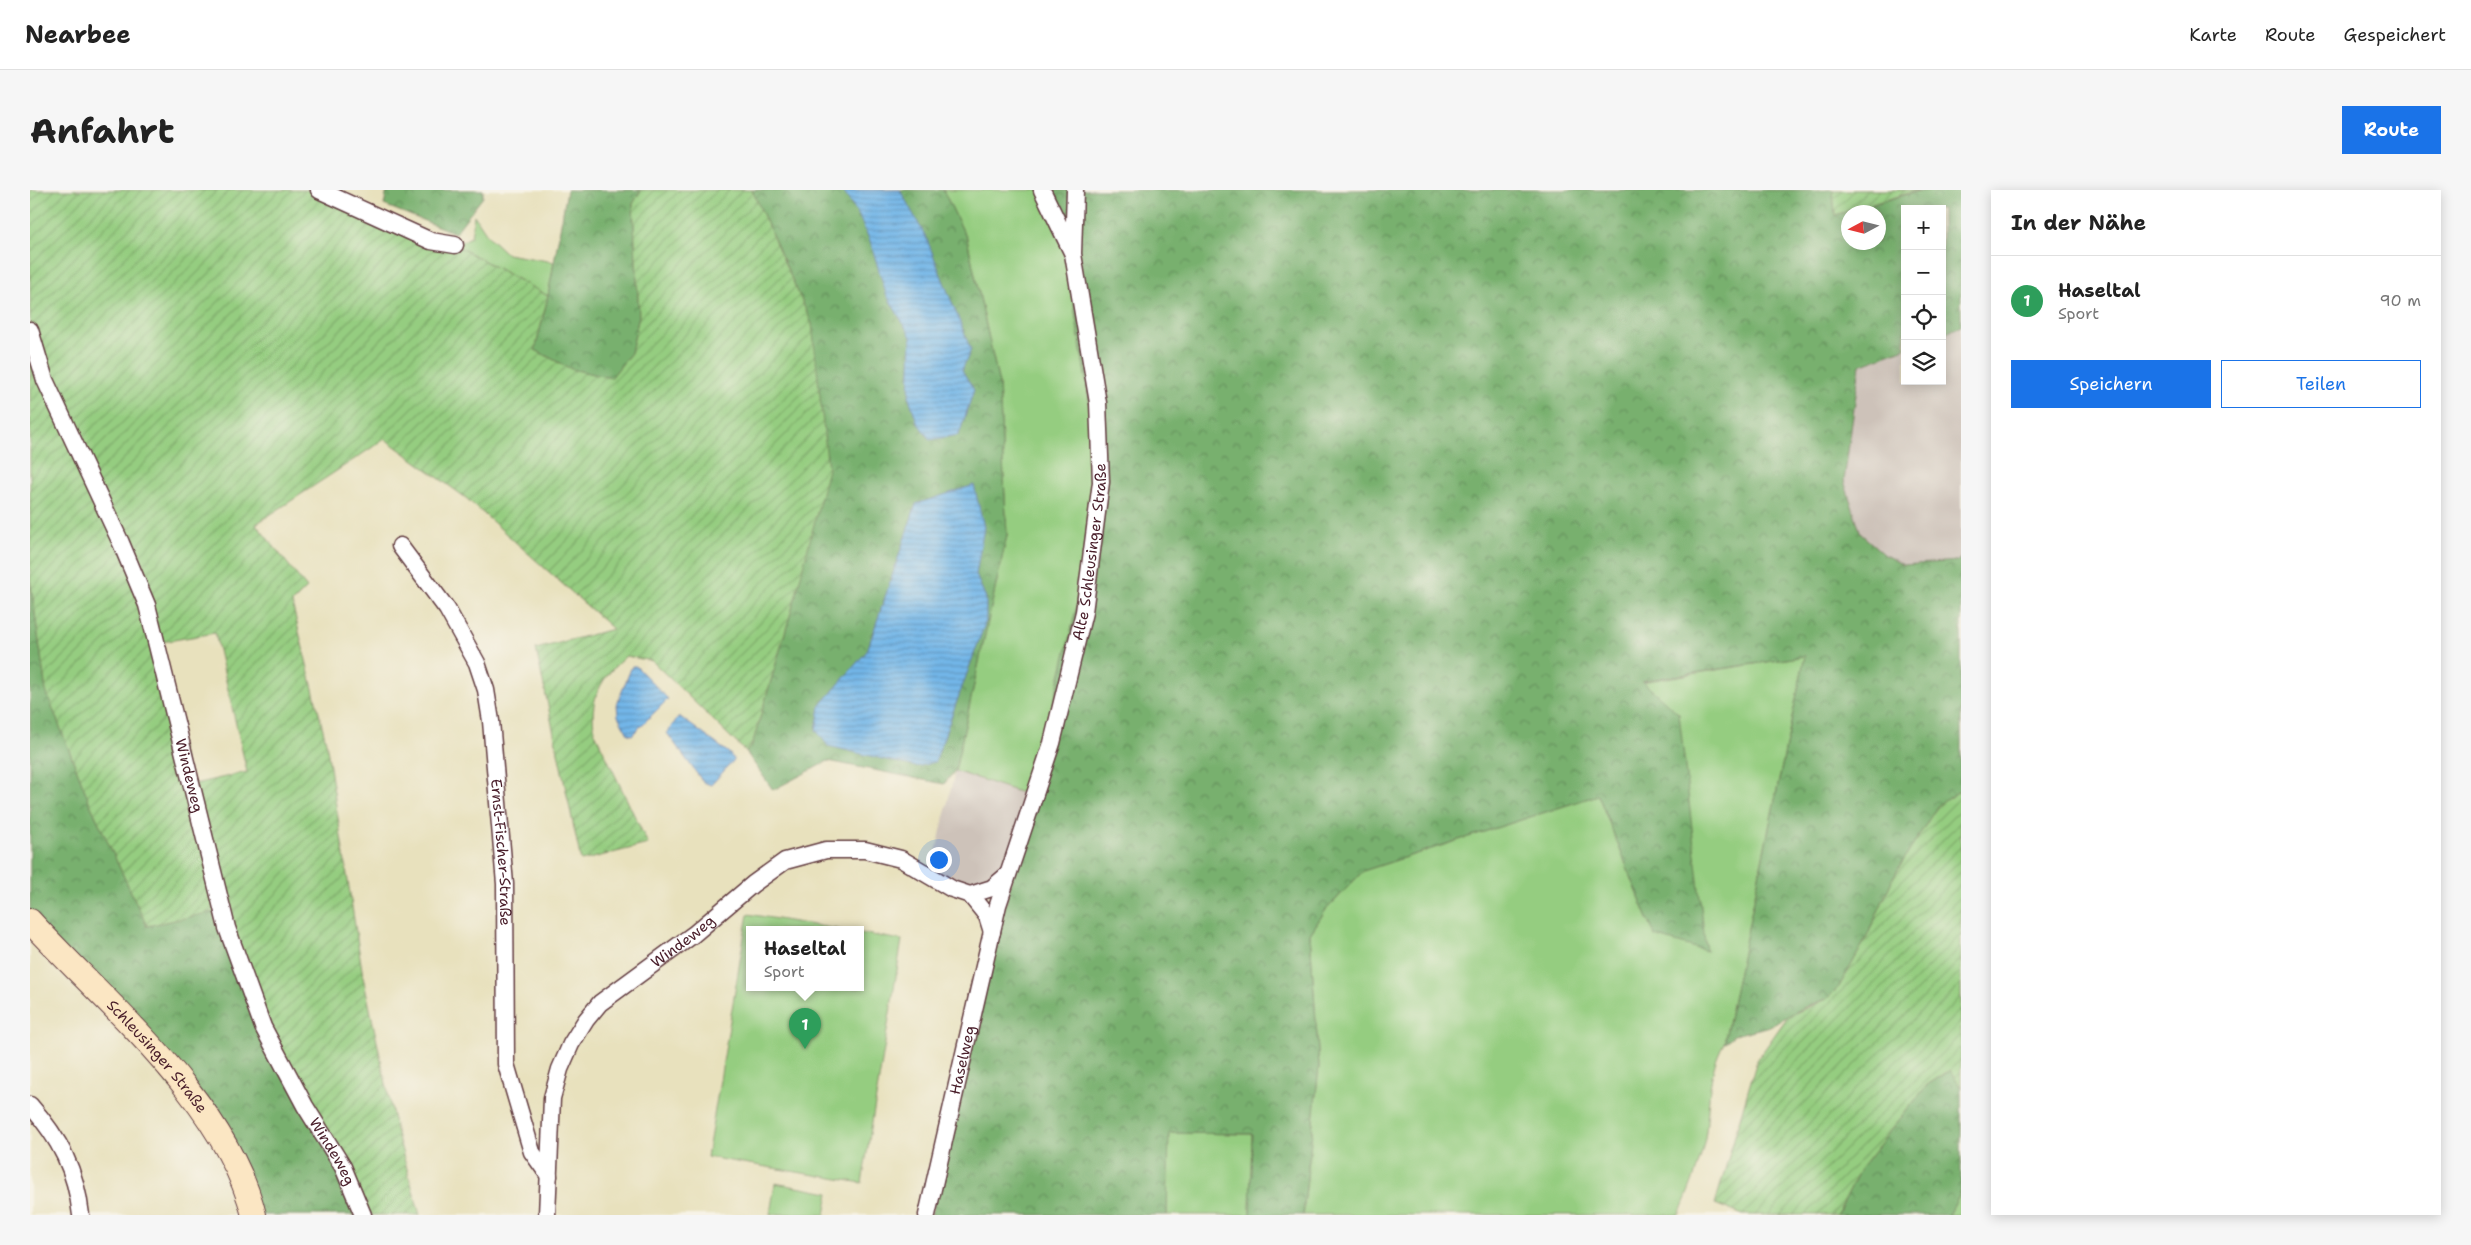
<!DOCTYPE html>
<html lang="de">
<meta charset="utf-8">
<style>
body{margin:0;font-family:"Shantell Sans",sans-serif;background:#f6f6f6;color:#222}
.controls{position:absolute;right:15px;top:15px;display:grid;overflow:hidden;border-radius:0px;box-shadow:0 2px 12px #0003}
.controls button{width:45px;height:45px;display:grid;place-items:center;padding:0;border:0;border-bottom:1px solid #e0e0e0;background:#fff;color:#222;font:25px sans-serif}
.compass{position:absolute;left:1811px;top:15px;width:45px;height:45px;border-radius:50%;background:#fff;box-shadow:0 2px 12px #0003;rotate:263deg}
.you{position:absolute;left:908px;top:669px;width:18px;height:18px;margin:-12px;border:4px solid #fff;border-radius:50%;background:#1a73e8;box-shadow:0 0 0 8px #1a73e833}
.badge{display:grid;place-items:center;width:32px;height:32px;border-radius:50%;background:#1a73e8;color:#fff;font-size:16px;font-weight:700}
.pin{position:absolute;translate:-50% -41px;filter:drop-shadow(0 1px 2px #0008)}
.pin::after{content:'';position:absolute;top:26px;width:18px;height:15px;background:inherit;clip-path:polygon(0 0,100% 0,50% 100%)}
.popup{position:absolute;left:716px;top:736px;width:118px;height:65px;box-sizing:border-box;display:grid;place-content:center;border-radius:0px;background:#fff;filter:drop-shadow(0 1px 4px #0005);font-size:16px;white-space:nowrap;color:#767676}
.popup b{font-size:19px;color:#222}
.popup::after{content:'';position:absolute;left:50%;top:100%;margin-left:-10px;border:10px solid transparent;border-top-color:#fff}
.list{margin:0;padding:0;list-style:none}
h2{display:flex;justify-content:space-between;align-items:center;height:65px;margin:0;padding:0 20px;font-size:21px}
h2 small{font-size:16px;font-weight:400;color:#767676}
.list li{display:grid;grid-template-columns:32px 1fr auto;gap:15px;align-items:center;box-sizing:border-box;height:90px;padding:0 20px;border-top:1px solid #e0e0e0}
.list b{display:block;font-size:19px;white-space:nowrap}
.list p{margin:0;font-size:16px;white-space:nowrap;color:#767676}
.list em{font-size:16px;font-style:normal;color:#767676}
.actions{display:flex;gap:10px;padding:15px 20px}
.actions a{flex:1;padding:11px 0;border:1px solid #1a73e8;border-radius:0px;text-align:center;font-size:18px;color:#1a73e8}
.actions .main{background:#1a73e8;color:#fff}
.icon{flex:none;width:28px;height:28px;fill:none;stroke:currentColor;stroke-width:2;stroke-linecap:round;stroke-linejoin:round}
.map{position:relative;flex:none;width:1931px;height:1025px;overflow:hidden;border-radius:0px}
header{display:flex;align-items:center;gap:30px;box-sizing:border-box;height:70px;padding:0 25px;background:#fff;border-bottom:1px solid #e0e0e0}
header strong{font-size:24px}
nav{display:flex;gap:28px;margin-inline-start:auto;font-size:18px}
.intro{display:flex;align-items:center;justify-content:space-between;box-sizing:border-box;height:120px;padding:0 30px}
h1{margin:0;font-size:35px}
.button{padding:12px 22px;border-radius:0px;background:#1a73e8;color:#fff;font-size:18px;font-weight:700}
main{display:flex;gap:30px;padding:0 30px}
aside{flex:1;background:#fff;border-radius:0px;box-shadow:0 2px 12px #0003}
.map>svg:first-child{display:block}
.industrial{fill:#cdc2b9}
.green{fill:#95cd80;stroke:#707656}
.forest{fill:url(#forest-crowns);stroke:#61684c;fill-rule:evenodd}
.garden{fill:url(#garden-furrows);stroke:#707656;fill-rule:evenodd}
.water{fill:url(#water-rules);stroke:#5e6a8a}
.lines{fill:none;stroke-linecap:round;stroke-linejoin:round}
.minor-casing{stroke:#623c41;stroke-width:19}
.secondary-casing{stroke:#623c41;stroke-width:26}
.minor{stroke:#fff;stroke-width:16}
.secondary{stroke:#fbe6c3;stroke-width:24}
.labels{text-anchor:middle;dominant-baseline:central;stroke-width:4;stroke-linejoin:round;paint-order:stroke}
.street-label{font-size:15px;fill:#4a1f2b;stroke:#f7f3e8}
</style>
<header>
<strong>Nearbee</strong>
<nav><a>Karte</a><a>Route</a><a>Gespeichert</a></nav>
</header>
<div class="intro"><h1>Anfahrt</h1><a class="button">Route</a></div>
<main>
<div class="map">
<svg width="1931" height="1025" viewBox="0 0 1931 1025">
<defs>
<pattern id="forest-crowns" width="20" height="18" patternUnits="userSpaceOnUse" patternTransform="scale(1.25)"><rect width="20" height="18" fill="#78b06e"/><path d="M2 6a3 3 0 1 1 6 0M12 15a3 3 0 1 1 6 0" fill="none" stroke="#648f5b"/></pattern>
<pattern id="garden-furrows" width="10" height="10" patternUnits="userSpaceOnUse" patternTransform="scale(1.25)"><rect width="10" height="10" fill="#95cd80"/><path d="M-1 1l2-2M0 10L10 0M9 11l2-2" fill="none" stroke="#7ca669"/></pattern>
<pattern id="water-rules" width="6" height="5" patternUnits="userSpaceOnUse" patternTransform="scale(1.25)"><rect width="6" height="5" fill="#72b6e8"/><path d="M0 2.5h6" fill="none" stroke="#6093bc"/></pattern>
</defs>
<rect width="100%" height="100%" fill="#f7f3e8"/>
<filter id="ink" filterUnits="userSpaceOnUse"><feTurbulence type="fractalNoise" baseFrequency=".02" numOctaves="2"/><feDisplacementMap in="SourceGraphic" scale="10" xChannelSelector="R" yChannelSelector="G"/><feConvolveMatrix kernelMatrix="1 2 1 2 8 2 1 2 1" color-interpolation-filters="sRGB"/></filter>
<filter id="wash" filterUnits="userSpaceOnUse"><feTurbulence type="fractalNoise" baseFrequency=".0096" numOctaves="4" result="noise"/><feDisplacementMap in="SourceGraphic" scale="20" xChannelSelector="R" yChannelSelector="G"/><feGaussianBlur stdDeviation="1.12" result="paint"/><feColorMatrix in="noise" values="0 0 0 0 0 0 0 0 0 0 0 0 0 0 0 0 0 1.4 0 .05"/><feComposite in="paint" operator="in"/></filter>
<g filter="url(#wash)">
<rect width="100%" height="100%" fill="#e8e1bd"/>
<g class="industrial">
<path d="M1931,136V367L1928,371L1872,375L1855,365L1831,344L1814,291L1830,175L1875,158V191H1912V144Z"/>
<path d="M925,581L1000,606L977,676L945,698L933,696L902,679Z"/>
</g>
<g class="green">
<path d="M913,0H1011L1035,66L1042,103L1060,215L1064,293L1046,420L1015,552L998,605L925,581L977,345L969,194L937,49Z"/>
<path d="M444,25L458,46L477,64L524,72L518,106L425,55L441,47Z"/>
<path d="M1775,466L1694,853C1677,882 1680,916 1675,948C1670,975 1659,1000 1649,1025H1273L1289,876L1280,744L1295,721L1333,681L1568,605L1625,746L1611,492Z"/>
<path d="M718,724L812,740H720V798H830V743L872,750L832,993L677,967Z"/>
<path d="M1138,943L1222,944L1220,1025H1137Z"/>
<path d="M745,993L799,1003L795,1025L740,1024Z"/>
<path d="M1931,1002V1025H1919Z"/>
</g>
<g class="forest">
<path d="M357,0H453V7L425,43L354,15Z"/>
<path d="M537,0H611L603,14L609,126L601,163L581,188L541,179L505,160L518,106Z"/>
<path d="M722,0H913L937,49L969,194L977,345L925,581L914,594L798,571L743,600L716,562L722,555L766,405L782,134Z"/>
<path d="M1011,0H1803L1805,25L1892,0H1931V136L1912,144V19H1875V158L1830,175L1814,291L1831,344L1855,365L1873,375L1928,371L1931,367V600L1908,615L1864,686L1836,749L1809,797L1797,809L1777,816L1737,837L1704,845L1694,853L1775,466L1612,491L1649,524L1676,761L1625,746L1568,605L1333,681L1295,721L1280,744L1289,876L1273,1025H1220L1222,944L1139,943L1137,1025H901L1046,420L1064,293L1060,215L1042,103L1035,66ZM1818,22H1848V52H1818Z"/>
<path d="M0,387L16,501L61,616L117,736L192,719L333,1025H224L200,967L0,731Z"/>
<path d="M1921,880L1931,898V1002L1919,1025H1807L1830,979L1897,895Z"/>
</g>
<g class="garden">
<path d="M0,0H289L425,55L518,106L505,160L541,179L581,188L601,163L609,126L603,14L611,0H722L782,134L798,279L766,405L722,555L716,562L622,471L596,466C571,488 558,509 565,543L618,654L551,671L506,459L583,439L436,308L355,249L226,334L277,398L262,413L296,552L333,786L366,940L390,1025H333L275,916L192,720L117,736L61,616L16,501L0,387ZM185,443L217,582L160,595L126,453Z"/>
<path d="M1803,0H1889L1805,25Z"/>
<path d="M1931,600V898L1920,880L1897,895L1830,979L1807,1025H1713L1685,1014L1727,870L1758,826L1797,809L1809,797L1836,749L1864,686L1908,615Z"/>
</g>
<g class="water">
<path d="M812,0H870L896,47L941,160L932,180L944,200L929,245L900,250L887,232L879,208L881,147L856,104L840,51L827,22Z"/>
<path d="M944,295L954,337L946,385L956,408V431L905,572L886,577L798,556L786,540L790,516L837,461L886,314Z"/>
<path d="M602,476H606L638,509L602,545L598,544L588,526L587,514Z"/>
<path d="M649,526L699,563L704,570L681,595L673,592L637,543Z"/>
</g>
</g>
<g filter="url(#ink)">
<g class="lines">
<defs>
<g id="minor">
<path d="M289,0L401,51L425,55"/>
<path d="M1012,0L1042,62"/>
<path id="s1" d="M0,140L15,190L91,353L117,415L197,738L233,837L275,916L313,977L333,1025"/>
<path id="s2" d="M370,356L417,419L447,473L456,500L461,531L475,694L476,874L502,962L519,986"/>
<path d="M940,705L962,698L976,686"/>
<path d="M0,915C30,949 46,980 51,1025"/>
<path id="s3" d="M517,1025L522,908L530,879L541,854L556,830L570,813L664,744L723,694L755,671L796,660H835L871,669L922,699L940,705L957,726L962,742"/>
<path id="s4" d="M897,1025L968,715L1022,553L1054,422L1071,292L1068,213L1043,64L1045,0"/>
</g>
<g id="secondary">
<path id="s5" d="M0,731C78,816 195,910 224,1025"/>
</g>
</defs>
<use href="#minor" class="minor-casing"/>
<use href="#secondary" class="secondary-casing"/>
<use href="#minor" class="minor"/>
<use href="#secondary" class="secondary"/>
</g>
</g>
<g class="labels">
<g class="street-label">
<text stroke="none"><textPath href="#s4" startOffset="684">Alte Schleusinger Straße</textPath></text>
<text stroke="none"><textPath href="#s1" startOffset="475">Windeweg</textPath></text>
<text stroke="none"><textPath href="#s2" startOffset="332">Ernst-Fischer-Straße</textPath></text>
<text stroke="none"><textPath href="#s3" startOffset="328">Windeweg</textPath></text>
<text stroke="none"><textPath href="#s5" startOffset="186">Schleusinger Straße</textPath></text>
<text stroke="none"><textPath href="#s4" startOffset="159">Haselweg</textPath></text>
<text stroke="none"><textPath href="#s1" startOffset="880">Windeweg</textPath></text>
</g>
</g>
</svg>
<div class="controls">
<button>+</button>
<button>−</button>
<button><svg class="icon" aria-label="locate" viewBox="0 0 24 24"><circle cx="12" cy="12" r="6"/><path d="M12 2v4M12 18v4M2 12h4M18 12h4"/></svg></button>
<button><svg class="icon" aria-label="layers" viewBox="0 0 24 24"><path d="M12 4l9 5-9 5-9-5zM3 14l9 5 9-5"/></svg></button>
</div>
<svg class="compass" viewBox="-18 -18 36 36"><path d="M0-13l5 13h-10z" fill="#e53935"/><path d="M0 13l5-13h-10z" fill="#767676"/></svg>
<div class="you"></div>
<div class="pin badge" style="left:775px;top:859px;background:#2e9e5b">1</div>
<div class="popup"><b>Haseltal</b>Sport</div>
</div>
<aside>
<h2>In der Nähe<small></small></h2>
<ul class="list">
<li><span class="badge" style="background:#2e9e5b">1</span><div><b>Haseltal</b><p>Sport</p></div><em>90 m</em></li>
</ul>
<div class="actions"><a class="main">Speichern</a><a>Teilen</a></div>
</aside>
</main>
